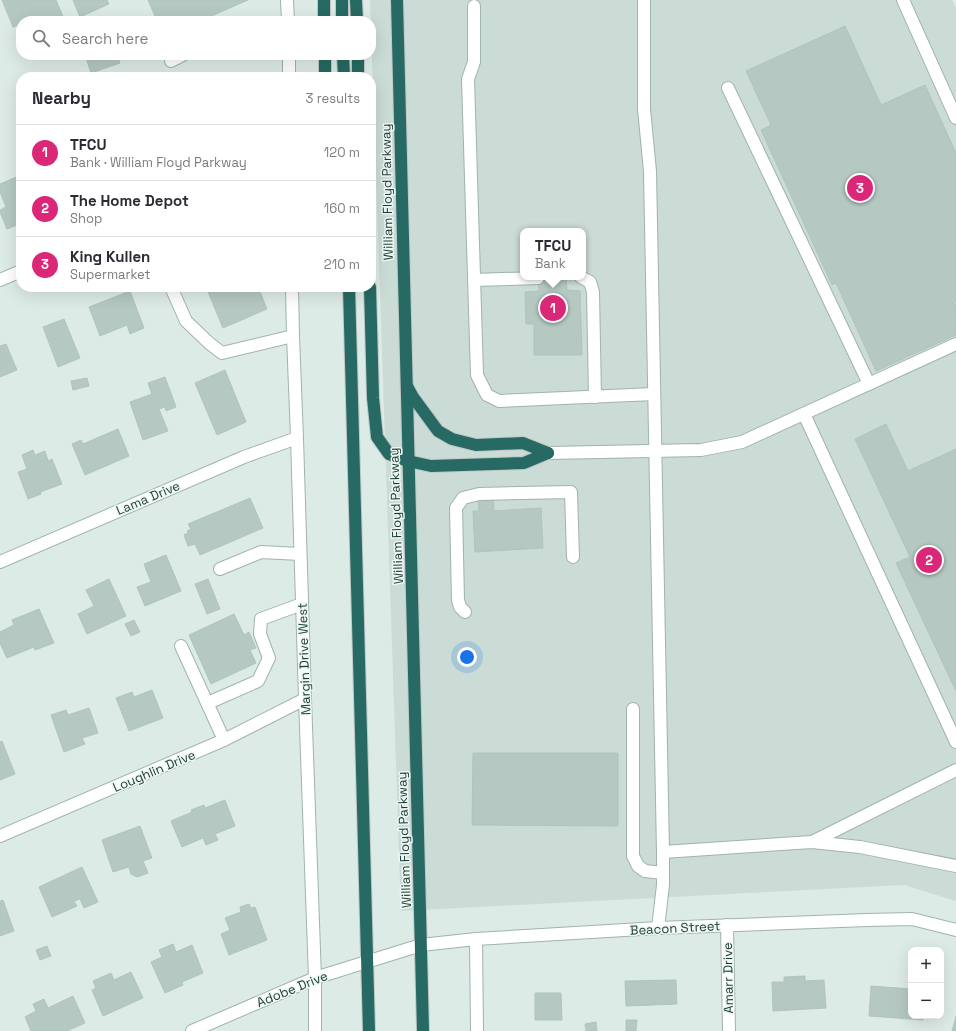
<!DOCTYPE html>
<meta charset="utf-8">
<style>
body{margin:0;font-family:"Space Grotesk",sans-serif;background:#f2f2f3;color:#2b2b33}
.controls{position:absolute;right:12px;bottom:12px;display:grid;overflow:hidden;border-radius:8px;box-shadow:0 4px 16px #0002}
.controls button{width:36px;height:36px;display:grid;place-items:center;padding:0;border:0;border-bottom:1px solid #e1e1e2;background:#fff;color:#2b2b33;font:20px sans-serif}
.you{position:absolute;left:467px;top:657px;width:14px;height:14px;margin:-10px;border:3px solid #fff;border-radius:50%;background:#1a73e8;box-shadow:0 0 0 6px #1a73e833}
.badge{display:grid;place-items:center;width:26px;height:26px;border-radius:50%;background:#db2777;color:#fff;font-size:13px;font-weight:700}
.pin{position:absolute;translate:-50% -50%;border:2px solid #fff;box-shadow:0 1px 4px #0006}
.popup{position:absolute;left:520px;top:228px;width:66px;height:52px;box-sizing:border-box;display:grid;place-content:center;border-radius:8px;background:#fff;filter:drop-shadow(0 1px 3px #0005);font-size:13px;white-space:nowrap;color:#7c7c81}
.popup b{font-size:15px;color:#2b2b33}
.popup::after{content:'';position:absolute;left:50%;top:100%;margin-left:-8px;border:8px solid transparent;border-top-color:#fff}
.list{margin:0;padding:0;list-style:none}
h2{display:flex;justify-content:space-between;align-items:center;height:52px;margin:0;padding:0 16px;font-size:17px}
h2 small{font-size:13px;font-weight:400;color:#7c7c81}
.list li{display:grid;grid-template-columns:26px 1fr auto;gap:12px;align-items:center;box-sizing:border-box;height:56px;padding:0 16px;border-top:1px solid #e1e1e2}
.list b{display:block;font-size:15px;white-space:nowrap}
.list p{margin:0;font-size:13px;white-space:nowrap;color:#7c7c81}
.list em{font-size:13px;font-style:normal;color:#7c7c81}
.icon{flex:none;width:22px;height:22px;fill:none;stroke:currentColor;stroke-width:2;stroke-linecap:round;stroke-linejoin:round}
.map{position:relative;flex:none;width:956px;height:1031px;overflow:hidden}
.search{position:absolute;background:#fff;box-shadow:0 4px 16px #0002;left:16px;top:16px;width:360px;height:44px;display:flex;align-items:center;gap:10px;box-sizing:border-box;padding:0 14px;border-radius:16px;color:#7c7c81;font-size:15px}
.panel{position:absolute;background:#fff;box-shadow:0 4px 16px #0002;left:16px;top:72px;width:360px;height:220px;border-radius:16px}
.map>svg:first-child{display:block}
.built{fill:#cbdbd5;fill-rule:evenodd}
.building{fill:#b5c8c2;stroke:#afc5be}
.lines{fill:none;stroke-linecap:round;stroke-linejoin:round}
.minor-tunnel{stroke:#b7c8c3;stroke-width:12;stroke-dasharray:12 6;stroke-linecap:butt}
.minor-casing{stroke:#a0b3ae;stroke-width:14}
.highway-casing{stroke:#c0c8c7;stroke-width:14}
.minor{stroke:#fff;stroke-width:12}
.highway{stroke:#276a63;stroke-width:12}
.labels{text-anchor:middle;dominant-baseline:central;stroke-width:3;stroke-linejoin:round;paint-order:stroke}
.street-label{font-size:13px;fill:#1d3b36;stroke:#edf7f3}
</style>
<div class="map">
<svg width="956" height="1031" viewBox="0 0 956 1031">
<rect width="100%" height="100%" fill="#ddebe6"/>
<path class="built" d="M370,0H952L956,8V901L904,885L401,911ZM523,231H583V277H523Z"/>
<g class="building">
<path d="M2,0H56L65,21H38L36,17L27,21H21V24L13,27Z"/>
<path d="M73,0H107L109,4L80,17Z"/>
<path d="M148,0H248L200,21H157Z"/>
<path d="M845,26L881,105L925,85L956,153V302H954L956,306V335L876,371L836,283L832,285L761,130L771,125L746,71Z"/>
<path d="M95,55H117L120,63L91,73L86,58Z"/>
<path d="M21,175V220L16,222L17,225L7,229L0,212V210L6,207L0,192V184Z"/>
<path d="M538,277H566L567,290L580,291L582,355H534V324H526L525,292L539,291Z"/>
<path d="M206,287H258L267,309L223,328Z"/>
<path d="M130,291L144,328L130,334L127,325L100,336L89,307Z"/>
<path d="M64,319L80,358L58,367L43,327Z"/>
<path d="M6,344L17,370L0,377V346Z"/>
<path d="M225,370L246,422L217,435L195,383Z"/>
<path d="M165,377L176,407L166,411L165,407L159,409L168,431L143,440L130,402L152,394L148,383Z"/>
<path d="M87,378L89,386L73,390L71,381Z"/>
<path d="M886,424L908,471L956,449V691L896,563L910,557L855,439Z"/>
<path d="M118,429L129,456L85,475L72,444L81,440L83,444Z"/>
<path d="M33,450L35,455L45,451L48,461L52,459L62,484L40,492L41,494L28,499L18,472L27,469L22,455Z"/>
<path d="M250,498L263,528L200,555L195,544L188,546L184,535L188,533L187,531L191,529L188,524Z"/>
<path d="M493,499L494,511L541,508L543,548L475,552L473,511H479L478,500Z"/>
<path d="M166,555L181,591L145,606L137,587L151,582L144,564Z"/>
<path d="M109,579L126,616L87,634L78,614L94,606L86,590Z"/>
<path d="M208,579L220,609L207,614L195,584Z"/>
<path d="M39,609L54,643L35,650L34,647L7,658L0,643V632L14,625L12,620Z"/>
<path d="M234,614L244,635L249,632L256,648L250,650L256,663L211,684L189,635Z"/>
<path d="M134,620L140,632L131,636L125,624Z"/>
<path d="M152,690L163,718L129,731L116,698L132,692L134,697Z"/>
<path d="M89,708L98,733L82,738L85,744L64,752L51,715L66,710L68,715Z"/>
<path d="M2,741L15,774L0,780V742Z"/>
<path d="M473,753H618V826L472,825Z"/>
<path d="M225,800L235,826L215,834L218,840L206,845L203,838L182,847L171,821L192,812L191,810L204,805L205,808Z"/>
<path d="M140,826L152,858L143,861L148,873L137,877L131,874L129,867L113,872L102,840Z"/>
<path d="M82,867L98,902L84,908L80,899L74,901L77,906L52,917L39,887Z"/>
<path d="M3,900L14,931L0,936V901Z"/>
<path d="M249,904L251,908L255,907L267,940L229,955L221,934L230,930L225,918L241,912L240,907Z"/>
<path d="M173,944L176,952L192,945L203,973L182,982L183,985L165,993L151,962L162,957L159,950Z"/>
<path d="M47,946L51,956L40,960L36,950Z"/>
<path d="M131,972L143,998L103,1016L92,990L96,988L93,981L111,973L114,980Z"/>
<path d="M805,976V981L824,980L826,1008L773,1011L772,982H784V977Z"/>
<path d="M676,980L677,1004L626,1006L625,981Z"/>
<path d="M871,986L911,989V1016H923V1020L869,1016Z"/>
<path d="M535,993H561L562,1020H535Z"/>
<path d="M73,996L85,1023L67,1031H31L25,1017L36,1011L33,1004L44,999L48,1008Z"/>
<path d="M956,1016V1031H952Z"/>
<path d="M626,1020H637L636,1031H626Z"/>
<path d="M596,1022L597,1031H586L585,1024Z"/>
</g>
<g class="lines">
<path class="minor-tunnel" d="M538,278L556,277"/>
<defs>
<g id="minor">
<path d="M287,0L288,21"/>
<path d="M644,0V109L650,171L663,852V885L658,928"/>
<path d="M903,0L956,118"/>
<path d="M474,6V62L468,79L477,375L487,395L499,401L654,394"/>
<path d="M289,55V77"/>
<path d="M171,61L183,55"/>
<path d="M728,88L869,384"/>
<path d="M581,277L590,282L593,292L595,397"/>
<path d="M0,280L21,271"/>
<path d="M474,280L538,278"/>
<path d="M171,287L186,321L209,343L222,353L293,336"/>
<path d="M292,287L293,336L297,438L305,699L315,978V1031"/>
<path d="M804,414L956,742"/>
<path d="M548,453L701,450L742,442L956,344"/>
<path d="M0,562L244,457L297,438"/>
<path d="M220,569L261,552L300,554"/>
<path d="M465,612L460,607L458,600L456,508L463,498L479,494L571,492L573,557"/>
<path d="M181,646L224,740"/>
<path d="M208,703L258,681L269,658L260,634L261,619L302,604"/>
<path d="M633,709V856L638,866L645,871L663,873"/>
<path d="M0,836L224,740L305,699"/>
<path d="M812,842L956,770"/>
<path d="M663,852L812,842L860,847L956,866"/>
<path d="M727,925L729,1031"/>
<path d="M476,939L477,1031"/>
<path d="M192,1031L315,978L421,945L476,939L658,928L867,920L912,919L956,930"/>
</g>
<g id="highway">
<path d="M324,0V21"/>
<path d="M342,0V21"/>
<path d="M356,0L357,21"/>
<path d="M397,0L423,1031"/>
<path d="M343,55L344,77"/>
<path d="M358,55V77"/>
<path d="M325,77V55"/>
<path d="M349,287L369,1031"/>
<path d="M370,287L373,398L377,437L389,454L408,461L431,466L524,463L548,453"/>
<path d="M407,386L413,397L435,427L438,431L452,439L476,445L523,443L548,453"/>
</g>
</defs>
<use href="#minor" class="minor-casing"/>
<use href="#highway" class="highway-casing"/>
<use href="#minor" class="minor"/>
<use href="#highway" class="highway"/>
</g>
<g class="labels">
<g class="street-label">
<text transform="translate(387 192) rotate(-91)">William Floyd Parkway</text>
<text transform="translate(148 498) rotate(-23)">Lama Drive</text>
<text transform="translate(396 516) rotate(-92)">William Floyd Parkway</text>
<text transform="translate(304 659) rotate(-92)">Margin Drive West</text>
<text transform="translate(154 771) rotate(-23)">Loughlin Drive</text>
<text transform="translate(404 840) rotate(-92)">William Floyd Parkway</text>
<text transform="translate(675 928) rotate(-3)">Beacon Street</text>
<text transform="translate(728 978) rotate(-91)">Amarr Drive</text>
<text transform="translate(292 989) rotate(-22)">Adobe Drive</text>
</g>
</g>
</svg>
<div class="controls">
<button>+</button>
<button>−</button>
</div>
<div class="you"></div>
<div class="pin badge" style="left:553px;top:308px">1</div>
<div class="popup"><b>TFCU</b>Bank</div>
<div class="pin badge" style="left:929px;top:560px">2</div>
<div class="pin badge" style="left:860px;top:188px">3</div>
<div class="search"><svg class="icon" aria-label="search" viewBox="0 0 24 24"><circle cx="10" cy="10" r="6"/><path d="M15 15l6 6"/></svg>Search here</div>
<section class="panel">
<h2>Nearby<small>3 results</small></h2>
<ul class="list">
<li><span class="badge">1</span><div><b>TFCU</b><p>Bank · William Floyd Parkway</p></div><em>120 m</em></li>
<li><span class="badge">2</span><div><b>The Home Depot</b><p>Shop</p></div><em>160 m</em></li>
<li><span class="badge">3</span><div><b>King Kullen</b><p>Supermarket</p></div><em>210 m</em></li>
</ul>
</section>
</div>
